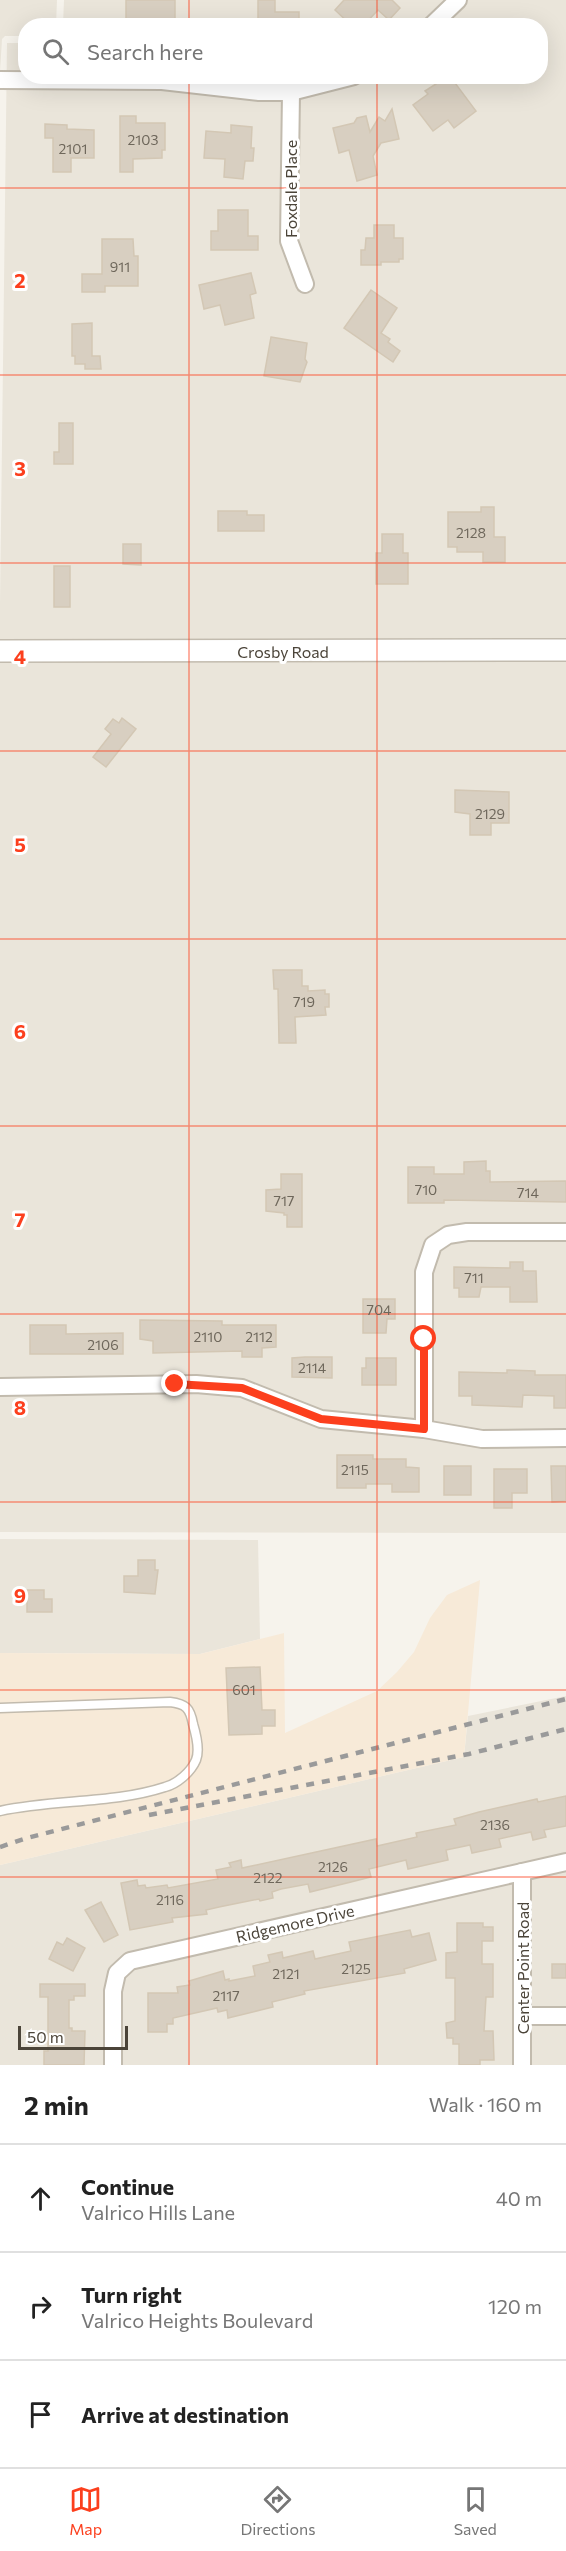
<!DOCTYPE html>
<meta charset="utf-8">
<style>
body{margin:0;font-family:Commissioner,sans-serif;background:#f6f6f6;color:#222}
.scale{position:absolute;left:18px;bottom:15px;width:110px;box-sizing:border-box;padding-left:6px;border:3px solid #4b4439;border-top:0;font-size:16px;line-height:21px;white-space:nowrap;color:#4b4439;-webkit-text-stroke:4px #fff;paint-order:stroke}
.stop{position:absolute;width:18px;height:18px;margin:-14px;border:4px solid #fc3f1d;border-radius:50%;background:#fff}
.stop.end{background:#fc3f1d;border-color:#fff;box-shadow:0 2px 6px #0008}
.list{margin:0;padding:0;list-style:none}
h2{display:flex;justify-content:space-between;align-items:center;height:78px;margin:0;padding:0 24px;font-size:26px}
h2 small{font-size:20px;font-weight:400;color:#767676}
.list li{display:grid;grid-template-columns:39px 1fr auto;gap:18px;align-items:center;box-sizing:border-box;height:108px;padding:0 24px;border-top:2px solid #e0e0e0}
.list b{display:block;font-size:22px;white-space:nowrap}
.list p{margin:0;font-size:20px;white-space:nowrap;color:#767676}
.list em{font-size:20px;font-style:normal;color:#767676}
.icon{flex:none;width:33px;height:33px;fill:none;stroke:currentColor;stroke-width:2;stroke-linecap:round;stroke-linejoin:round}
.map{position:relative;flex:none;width:566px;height:2065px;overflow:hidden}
.search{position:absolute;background:#fff;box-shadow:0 6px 24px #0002;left:18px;right:18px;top:18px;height:66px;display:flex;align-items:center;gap:15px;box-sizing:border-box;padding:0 21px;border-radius:24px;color:#767676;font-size:22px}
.sheet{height:402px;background:#fff}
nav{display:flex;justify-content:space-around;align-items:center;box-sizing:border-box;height:84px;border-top:2px solid #e0e0e0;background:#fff;font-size:16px;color:#767676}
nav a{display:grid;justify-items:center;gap:3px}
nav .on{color:#fc3f1d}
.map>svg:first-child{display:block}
.residential{fill:#eae5da}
.commercial{fill:#f7ead8}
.building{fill:#d8cfc1;stroke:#d3c7b4;stroke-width:1.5}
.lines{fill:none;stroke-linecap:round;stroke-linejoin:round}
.service-casing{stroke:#c2bbae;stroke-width:11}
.minor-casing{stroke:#c2bbae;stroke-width:20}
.tertiary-casing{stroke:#c2bbae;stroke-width:24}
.service{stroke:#fff;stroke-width:8}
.minor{stroke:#fff;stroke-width:16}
.tertiary{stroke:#fff;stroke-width:21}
.rail{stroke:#9a9a9a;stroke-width:4.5;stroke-dasharray:8 8;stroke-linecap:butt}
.route{stroke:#fc3f1d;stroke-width:8}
.grid{fill:none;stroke:#fc3f1d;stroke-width:1.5;stroke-opacity:0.55}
.labels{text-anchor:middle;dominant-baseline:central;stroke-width:6;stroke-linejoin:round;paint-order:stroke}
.number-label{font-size:14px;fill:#6e675b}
.street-label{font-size:16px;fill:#4b4439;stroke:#fff}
.grid-label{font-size:20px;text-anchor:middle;font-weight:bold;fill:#fc3f1d;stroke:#fff;stroke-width:6;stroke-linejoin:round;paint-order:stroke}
</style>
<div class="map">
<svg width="566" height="2065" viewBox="0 0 566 2065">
<rect width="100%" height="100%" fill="#f6f3ec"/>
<g class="residential">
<path d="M0,0H57L56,25L26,26L25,36H5L2,39L0,72Z"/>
<path d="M64,0H566V1533L0,1532V604L7,43H25L26,76H540V26L63,25Z"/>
<path d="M0,1539L258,1540L260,1639L200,1654L0,1653Z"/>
<path d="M566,1696V1853L128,1953L125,1955L106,2065H0V1865L464,1757L468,1716Z"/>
<path d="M566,1870V2008H530V1878Z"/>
<path d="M515,1882L514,2065H120L121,1992L124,1978L133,1969Z"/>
<path d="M530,2025H566V2065H529Z"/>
</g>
<path class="commercial" d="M480,1580L464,1757L0,1865V1653L200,1654L284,1633L285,1733L377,1691L397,1672L414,1652L430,1618L447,1595Z"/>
<g class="building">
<rect x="126" y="0" width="49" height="26"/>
<path d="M258,0H275V12H299V26H258Z"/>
<path d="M344,0H392L400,8L389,20L378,10L363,26H352L335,10Z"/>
<path d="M430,76H465L455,83L476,111L454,128L448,120L433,131L413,105L428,94L425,91L436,84Z"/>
<path d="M392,109L399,139L381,143L373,156L377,175L357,181L349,150L339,153L333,128L354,123L357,118L366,116L370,132L379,117L385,121Z"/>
<path d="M120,116H136V123H165V150H162V158L133,159V172H120Z"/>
<path d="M45,124L67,125V129L94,130V158H71V172H53V138H45Z"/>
<path d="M231,125L252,127L251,148H254L253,161H245L243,179L224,177L225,159L204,158L206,131L231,133Z"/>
<path d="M218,210H248V236H258V250H211V231H218Z"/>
<path d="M374,225H394V238H403V259H399V262H381V265H361V250H365L366,238H374Z"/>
<path d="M102,239H133L134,256H138V286H105V292H82V274H102Z"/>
<path d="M251,273L256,293L250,295L254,318L225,325L220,305L204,309L199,285Z"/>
<path d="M371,290L397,308L381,333L390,339L388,342L400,351L393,362L344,328Z"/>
<path d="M92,323V356H100L101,369H85V364H75V356H72V324Z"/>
<path d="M271,337L307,343L305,359L307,362L300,382L264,376Z"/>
<path d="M59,423H73V464H54V452H59Z"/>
<path d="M481,507H494V537H505V562H483V552H457V547H448V512H481Z"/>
<path d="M218,511H247V515H264V531H218Z"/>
<path d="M382,534H403V553H408V584H376V553H382Z"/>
<path d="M123,544H141V565L123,564Z"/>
<rect x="54" y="566" width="16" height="41"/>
<path d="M122,718L136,729L106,767L93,757L111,734L105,729L113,719L119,723Z"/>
<path d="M455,790L509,792V823H491V835H470V814L455,812Z"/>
<path d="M273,970H302V986H308V991L325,990V994H329V1007H325L326,1015L295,1017L296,1043H279L278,989H274Z"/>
<path d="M486,1161V1171H490V1182L566,1181V1202L444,1200V1203H408V1167H434V1174H464V1162Z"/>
<path d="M281,1174H302V1227H287V1215H284V1213L266,1211V1190L281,1189Z"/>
<path d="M510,1262H523V1271H536L537,1302H510V1287H481L479,1297H459V1288H454V1267L510,1268Z"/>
<path d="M363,1299H395V1319H387L386,1333H363Z"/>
<path d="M140,1320L222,1321V1325H276V1347L262,1348V1357H242V1351L153,1353V1341L140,1339Z"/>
<path d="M30,1325H66V1334L123,1333V1354H30Z"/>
<path d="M305,1357H332V1378L292,1377V1358Z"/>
<path d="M366,1358H396V1385H362V1368H366Z"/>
<path d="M507,1370L535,1371V1375H566V1408H554V1396L523,1395L522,1407L472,1405V1396H459V1372L507,1373Z"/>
<path d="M337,1455H373V1459H406V1467L419,1468V1492H392V1484H366V1488H337Z"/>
<rect x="444" y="1466" width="27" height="29"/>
<path d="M551,1466H566V1501L552,1502Z"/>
<path d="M494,1469H527V1493H512V1508H494Z"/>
<path d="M138,1560H155V1570H158L155,1594L124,1592V1576H138Z"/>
<path d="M27,1590H44V1599H52V1612H27Z"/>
<path d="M260,1667L262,1710H275V1726H262V1734L229,1735L226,1668Z"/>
<path d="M566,1796V1826L544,1830L546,1837L533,1840L531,1832L499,1839L501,1847L477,1852L472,1853L470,1845L446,1850L448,1860L408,1869L406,1860L369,1869L371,1877L351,1882L310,1892L308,1884L281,1889L272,1892L273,1898L260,1901L259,1899L219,1907L206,1910L207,1914L172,1918L173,1922L130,1930L121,1883L137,1880L138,1886L145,1885L146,1888L167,1885L168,1888L218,1879L216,1870L231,1867L229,1863L241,1860L242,1868L376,1839L377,1846L417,1837L416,1833L456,1825L454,1819L479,1812L537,1799L538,1802Z"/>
<path d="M101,1902L118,1935L104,1942L85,1910Z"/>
<path d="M457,1923H483V1927H493V1941H482V1964H493V1997H486L484,2031H493L494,2060H480V2065H459V2044H453V2038H447L446,2023L455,2021V1978H446V1953L457,1952Z"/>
<path d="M410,1930L412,1937L429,1933L436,1960L404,1969L405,1973L304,1991L305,1994L272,2002L273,2007L228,2018L227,2010L218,2012L217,2008L173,2018V2024H167V2032H148V1993H178L177,1987L190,1985L189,1981L223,1971L225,1980L229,1979V1981L255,1976L253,1966L270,1962L268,1955L282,1952L283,1958L313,1951L315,1959L351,1951L349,1942Z"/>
<path d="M67,1938L85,1948L73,1971L49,1959L57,1942L63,1945Z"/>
<rect x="552" y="1964" width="14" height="14"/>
<path d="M40,1984H85V1996H74V2000H69V2028H72V2031H85L84,2065H44V2051H48V1997H40Z"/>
</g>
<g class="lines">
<defs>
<path id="service" d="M0,1708L170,1702C186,1704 190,1708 193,1724C196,1734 200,1750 196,1760C191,1772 177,1784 165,1787C113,1804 54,1799 0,1811"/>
<g id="minor">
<path d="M431,26L458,0"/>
<path d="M0,80L162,81L259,92H291L354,76"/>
<path d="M291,92L289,241L305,284"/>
<path d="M0,1387L196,1384L242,1388L321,1419L424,1429L482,1439L566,1438"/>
<path d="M424,1429V1272L433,1245L448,1235L467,1232H566"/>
<path d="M522,2016H566"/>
<path d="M113,2065V1991L117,1973L130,1961L566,1862"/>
<path d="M522,2065V1872"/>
</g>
<path id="tertiary" d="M0,651L566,650"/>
</defs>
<use href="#service" class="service-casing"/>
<use href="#minor" class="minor-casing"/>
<use href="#tertiary" class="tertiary-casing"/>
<use href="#service" class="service"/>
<use href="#minor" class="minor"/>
<use href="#tertiary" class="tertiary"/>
<g class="rail">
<path d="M149,1815L469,1754L566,1729"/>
<path d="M0,1847L27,1838L566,1699"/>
</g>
</g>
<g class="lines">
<path class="route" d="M175,1384L242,1388L321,1419L424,1429V1339"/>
</g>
<path class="grid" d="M189,0V26M377,0V26M189,76V2065M377,76V2065M0,188H566M0,375H566M0,563H566M0,751H566M0,939H566M0,1126H566M0,1314H566M0,1502H566M0,1690H566M0,1877H566"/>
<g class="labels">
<g class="number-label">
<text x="143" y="139">2103</text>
<text x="73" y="148">2101</text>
<text x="120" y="266">911</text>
<text x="471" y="532">2128</text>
<text x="490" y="813">2129</text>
<text x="304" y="1001">719</text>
<text x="426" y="1189">710</text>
<text x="528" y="1192">714</text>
<text x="284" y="1200">717</text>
<text x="474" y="1277">711</text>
<text x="379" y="1309">704</text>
<text x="208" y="1336">2110</text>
<text x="259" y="1336">2112</text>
<text x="103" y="1344">2106</text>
<text x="312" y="1367">2114</text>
<text x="355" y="1469">2115</text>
<text x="244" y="1689">601</text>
<text x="495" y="1824">2136</text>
<text x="333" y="1866">2126</text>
<text x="268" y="1877">2122</text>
<text x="170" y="1899">2116</text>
<text x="356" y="1968">2125</text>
<text x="286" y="1973">2121</text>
<text x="226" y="1995">2117</text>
</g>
<g class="street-label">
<text transform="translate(290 189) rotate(-90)">Foxdale Place</text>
<text x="283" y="651">Crosby Road</text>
<text transform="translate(295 1923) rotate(-13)">Ridgemore Drive</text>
<text transform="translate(522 1968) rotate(-90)">Center Point Road</text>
</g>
</g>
<g class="grid-label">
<text x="20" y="288">2</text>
<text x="20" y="476">3</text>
<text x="20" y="664">4</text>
<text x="20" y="852">5</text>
<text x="20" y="1039">6</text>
<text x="20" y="1227">7</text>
<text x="20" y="1415">8</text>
<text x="20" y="1603">9</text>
</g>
</svg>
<div class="scale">50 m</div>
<div class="stop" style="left:424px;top:1339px"></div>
<div class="stop end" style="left:175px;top:1384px"></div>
<div class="search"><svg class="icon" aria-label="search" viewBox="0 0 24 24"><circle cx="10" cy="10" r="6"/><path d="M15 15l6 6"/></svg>Search here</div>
</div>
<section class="sheet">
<h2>2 min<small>Walk · 160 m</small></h2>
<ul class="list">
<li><svg class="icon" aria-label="ahead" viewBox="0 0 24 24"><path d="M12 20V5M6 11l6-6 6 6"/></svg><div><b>Continue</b><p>Valrico Hills Lane</p></div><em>40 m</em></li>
<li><svg class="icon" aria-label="right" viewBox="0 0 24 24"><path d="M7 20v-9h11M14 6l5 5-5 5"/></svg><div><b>Turn right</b><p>Valrico Heights Boulevard</p></div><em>120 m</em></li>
<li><svg class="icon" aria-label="arrive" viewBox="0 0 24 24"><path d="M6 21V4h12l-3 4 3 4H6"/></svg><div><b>Arrive at destination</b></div></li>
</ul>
</section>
<nav>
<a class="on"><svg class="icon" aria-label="map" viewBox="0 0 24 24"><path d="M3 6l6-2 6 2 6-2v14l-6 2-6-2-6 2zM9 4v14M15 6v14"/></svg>Map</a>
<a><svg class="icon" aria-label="directions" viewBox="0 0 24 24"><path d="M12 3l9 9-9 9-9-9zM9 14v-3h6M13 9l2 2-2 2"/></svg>Directions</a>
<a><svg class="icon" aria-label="saved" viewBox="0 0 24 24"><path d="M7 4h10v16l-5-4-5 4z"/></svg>Saved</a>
</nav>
